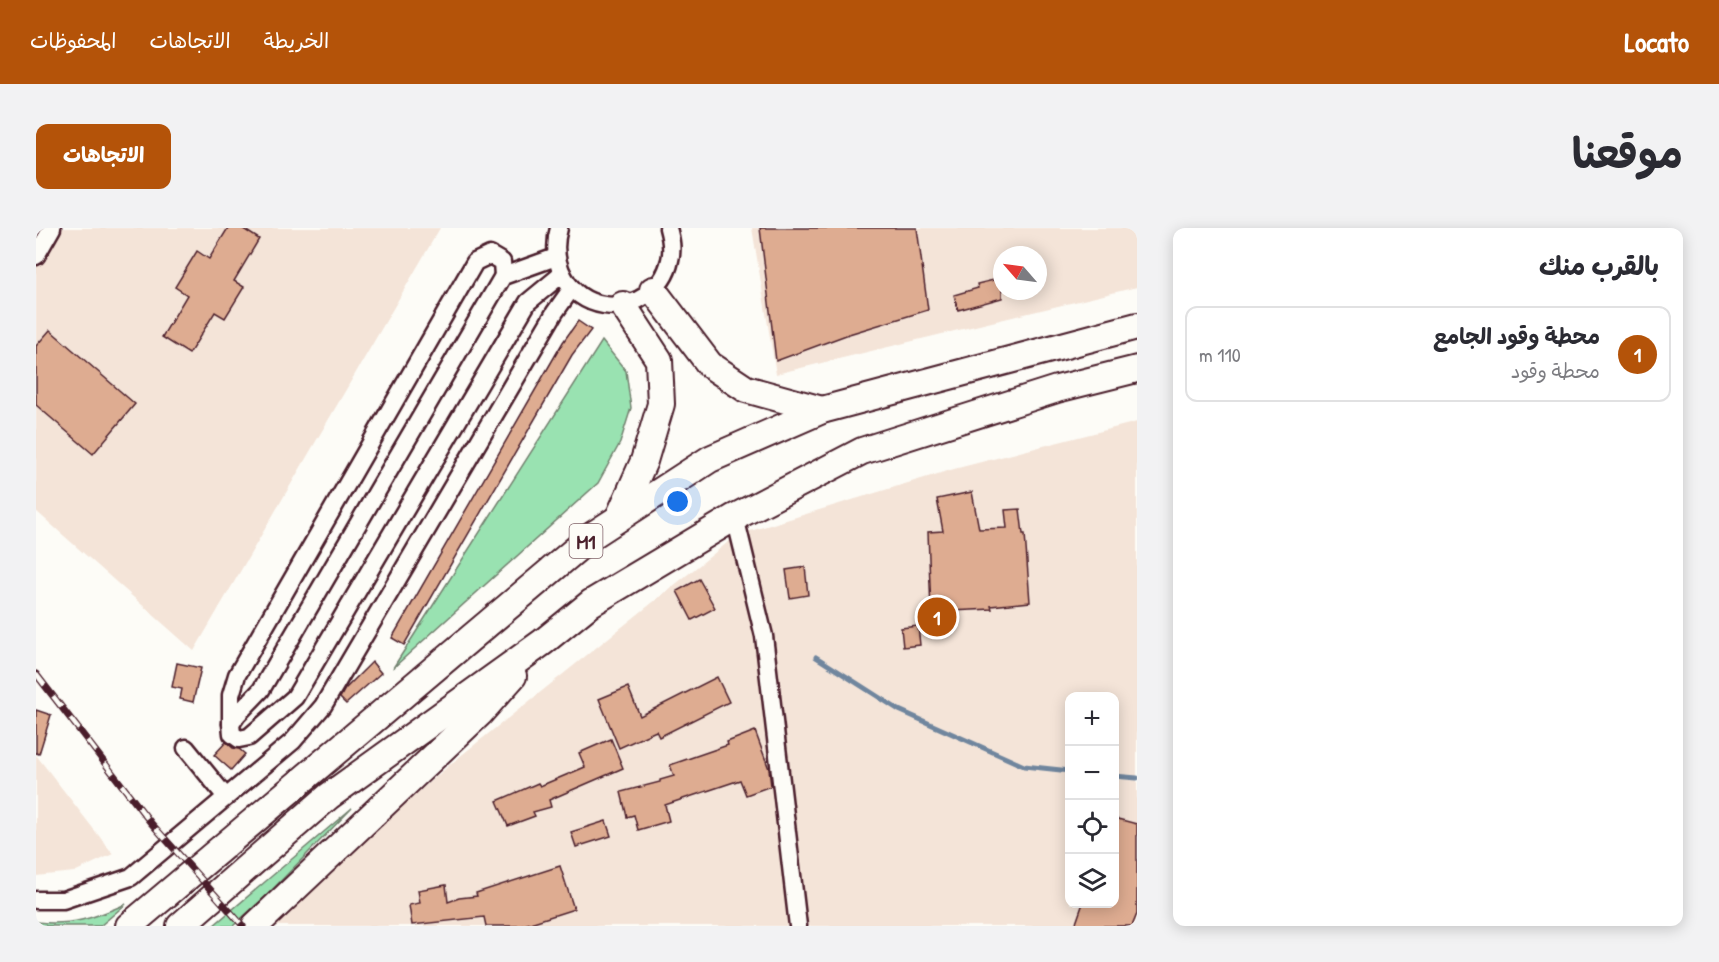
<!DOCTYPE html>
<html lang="ar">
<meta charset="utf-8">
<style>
body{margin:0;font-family:"Patrick Hand","Playpen Sans Arabic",sans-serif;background:#f2f2f3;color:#2b2b33;direction:rtl}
.controls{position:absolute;right:18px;bottom:18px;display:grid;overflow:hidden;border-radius:12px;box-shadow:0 3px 15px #0003}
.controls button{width:54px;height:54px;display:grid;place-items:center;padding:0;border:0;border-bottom:2px solid #e1e1e2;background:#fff;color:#2b2b33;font:30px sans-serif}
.compass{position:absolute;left:957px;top:18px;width:54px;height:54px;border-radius:50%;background:#fff;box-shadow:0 3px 15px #0003;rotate:298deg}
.you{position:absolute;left:642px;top:274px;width:21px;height:21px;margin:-15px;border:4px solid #fff;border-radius:50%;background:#1a73e8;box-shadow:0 0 0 9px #1a73e833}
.badge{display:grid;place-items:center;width:39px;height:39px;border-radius:50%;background:#b45309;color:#fff;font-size:20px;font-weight:700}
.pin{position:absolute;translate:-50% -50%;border:3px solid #fff;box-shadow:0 2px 6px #0006}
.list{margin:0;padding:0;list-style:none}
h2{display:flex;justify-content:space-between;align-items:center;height:78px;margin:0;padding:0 24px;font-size:26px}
h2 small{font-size:20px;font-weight:400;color:#7c7c81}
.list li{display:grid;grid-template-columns:39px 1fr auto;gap:18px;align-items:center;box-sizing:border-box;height:96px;margin:0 12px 12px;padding:0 12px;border:2px solid #e1e1e2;border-radius:12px}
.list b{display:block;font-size:22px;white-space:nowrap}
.list p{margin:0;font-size:20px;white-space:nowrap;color:#7c7c81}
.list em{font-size:20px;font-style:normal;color:#7c7c81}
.icon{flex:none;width:33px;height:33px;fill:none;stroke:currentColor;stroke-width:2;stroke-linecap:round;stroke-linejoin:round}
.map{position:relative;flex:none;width:1101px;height:698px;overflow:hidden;direction:ltr;border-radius:12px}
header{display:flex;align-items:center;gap:36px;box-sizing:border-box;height:84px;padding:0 30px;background:#b45309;color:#fff}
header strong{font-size:28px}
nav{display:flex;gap:33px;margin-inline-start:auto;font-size:21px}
.intro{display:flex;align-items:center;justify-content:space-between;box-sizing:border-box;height:144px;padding:0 36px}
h1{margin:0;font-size:42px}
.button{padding:15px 27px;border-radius:12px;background:#b45309;color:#fff;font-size:21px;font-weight:700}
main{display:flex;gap:36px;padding:0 36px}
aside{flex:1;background:#fff;border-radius:12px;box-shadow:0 3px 15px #0003}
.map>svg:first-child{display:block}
.built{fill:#f4e4d8;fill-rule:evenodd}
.green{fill:#99e2b1;stroke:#72806e;stroke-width:1.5}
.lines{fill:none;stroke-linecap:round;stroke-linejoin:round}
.stream{stroke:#70869e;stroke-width:5}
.building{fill:#deac91;stroke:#4a1f2b;stroke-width:1.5}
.minor-casing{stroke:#4a1f2b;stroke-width:21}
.highway-casing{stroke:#4a1f2b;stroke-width:30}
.minor{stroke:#fdfcf7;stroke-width:16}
.highway{stroke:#fdfcf7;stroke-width:26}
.rail-casing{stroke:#4a1f2b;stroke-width:7}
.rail{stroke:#fdfcf7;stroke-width:4.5;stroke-dasharray:14;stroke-linecap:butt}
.labels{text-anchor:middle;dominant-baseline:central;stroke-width:4.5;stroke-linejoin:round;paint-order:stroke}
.shield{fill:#fdfcf7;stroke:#806168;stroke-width:1.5}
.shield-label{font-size:20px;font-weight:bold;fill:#4a1f2b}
</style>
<header>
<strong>Locato</strong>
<nav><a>الخريطة</a><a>الاتجاهات</a><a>المحفوظات</a></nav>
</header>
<div class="intro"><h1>موقعنا</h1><a class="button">الاتجاهات</a></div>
<main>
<aside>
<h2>بالقرب منك<small></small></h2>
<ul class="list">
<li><span class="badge">1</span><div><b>محطة وقود الجامع</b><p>محطة وقود</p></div><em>110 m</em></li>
</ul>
</aside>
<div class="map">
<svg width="1101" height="698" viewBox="0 0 1101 698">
<rect width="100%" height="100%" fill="#fdfcf7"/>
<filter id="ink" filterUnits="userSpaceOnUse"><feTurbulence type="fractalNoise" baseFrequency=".0167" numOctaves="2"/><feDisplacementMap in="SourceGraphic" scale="12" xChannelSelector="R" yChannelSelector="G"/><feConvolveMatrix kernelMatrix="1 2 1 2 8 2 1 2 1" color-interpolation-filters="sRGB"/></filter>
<g filter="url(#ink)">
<g class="built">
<path d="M0,0H404L158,423L0,283Z"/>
<path d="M716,0H1101V59L740,146ZM966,27H1002V63H966Z"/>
<path d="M1101,194V698H225L422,530L701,307L918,241ZM1034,469H1078V676H1034Z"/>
<path d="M0,527L77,626L38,644L0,648Z"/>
</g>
<g class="green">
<path d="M566,113L590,143L595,180L584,215L562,255L357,440Z"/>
<path d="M316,580L232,666L197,698H177Z"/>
<path d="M90,676L64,698H0V694C36,698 58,690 90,676Z"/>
</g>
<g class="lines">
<g class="stream">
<path d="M780,429L863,482L988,538L1034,543"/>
<path d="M1078,548L1101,550"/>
</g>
</g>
<g class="building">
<path d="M192,0H206L223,11L198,53L208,59L189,90L179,84L153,126L126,109L151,67L139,59L161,23L173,31Z"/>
<path d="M724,0H881L892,82L813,106L740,133Z"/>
<path d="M966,50V70L922,82L918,67L942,60L941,56Z"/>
<path d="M542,93L555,102L536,127L368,417L356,410L527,114Z"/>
<path d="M14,102L99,176L57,226L0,177V118Z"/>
<path d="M936,264L943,301L971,300L969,282L984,281L987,306H989L994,374L955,378L956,381L895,384L892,304L907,303L901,271Z"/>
<path d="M769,339L772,367L754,370L750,342Z"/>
<path d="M663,351L679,380L656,392L641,363Z"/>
<path d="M882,398L884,417L867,419L865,400Z"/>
<path d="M336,434L345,445L310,476L304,470L309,461Z"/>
<path d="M141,435L165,440L157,474L144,471L146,461L136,459Z"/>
<path d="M681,449L693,474L623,509L620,503L583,520L563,471L592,459L604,488Z"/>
<path d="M0,482L15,487L3,526L0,525Z"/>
<path d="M719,503L733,541L735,558L710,567L704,552L629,577L633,593L602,602L598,587L591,589L585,564L624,554V552L638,548L634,537L692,517L691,514Z"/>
<path d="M575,511L587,540L513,572L515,579L497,584L499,588L472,598L461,573L502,555L504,558L549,539L543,525Z"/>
<path d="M190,514L197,520L203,521L209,526L195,542L178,527Z"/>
<path d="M1078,590L1101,596V686L1096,698H1039L1047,675H1078Z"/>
<path d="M570,593L575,608L540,619L535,604Z"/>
<path d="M524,638L538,681L485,698H450L448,689L376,697L373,677L384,675L382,662L410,657L412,674L423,670L441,668L440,665Z"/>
</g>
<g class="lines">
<defs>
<g id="minor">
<path d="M523,0C513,34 531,71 568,77C598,82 628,61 634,32C637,21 635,11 632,0"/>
<path d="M0,28L16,0"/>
<path d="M520,29L467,48L225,462L201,487L195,496L196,506L203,511L213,509L259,469L492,74L526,46"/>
<path d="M699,289L728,408L762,698"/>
<path d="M195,496V467L201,447L439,34L454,27L466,34L467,48"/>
<path d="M150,520L190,569"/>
<path d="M0,672H27L95,649L257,513L287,478L519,84L536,60"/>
</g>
<g id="highway">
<path d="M617,62L674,137L710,161L786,182"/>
<path d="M583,289L608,233L625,176L623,132L587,77"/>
<path d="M93,698L557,307L674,231L786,182L1101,98"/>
<path d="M144,698L293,568L507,414L555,375L699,289L826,223L1021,161L1101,141"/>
<path d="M219,698L444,485L477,448"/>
</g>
</defs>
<use href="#minor" class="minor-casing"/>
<use href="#highway" class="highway-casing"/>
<use href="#minor" class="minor"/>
<use href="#highway" class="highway"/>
<defs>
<path id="rail" d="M0,446L115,595L207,698"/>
</defs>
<use href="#rail" class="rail-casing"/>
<use href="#rail" class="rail"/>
</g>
</g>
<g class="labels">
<rect class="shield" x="533.5" y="296" width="33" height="34" rx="4.5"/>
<g class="shield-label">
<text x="550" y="313">M1</text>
</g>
</g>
</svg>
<div class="controls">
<button>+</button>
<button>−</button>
<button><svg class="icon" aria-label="locate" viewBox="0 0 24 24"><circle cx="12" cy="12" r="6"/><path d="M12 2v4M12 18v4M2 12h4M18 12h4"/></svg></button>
<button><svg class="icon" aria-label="layers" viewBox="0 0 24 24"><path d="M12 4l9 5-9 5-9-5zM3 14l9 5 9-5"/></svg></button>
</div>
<svg class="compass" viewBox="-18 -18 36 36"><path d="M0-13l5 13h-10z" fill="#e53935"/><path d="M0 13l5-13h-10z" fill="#7c7c81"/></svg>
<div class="you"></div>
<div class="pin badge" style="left:901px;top:389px">1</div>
</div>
</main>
